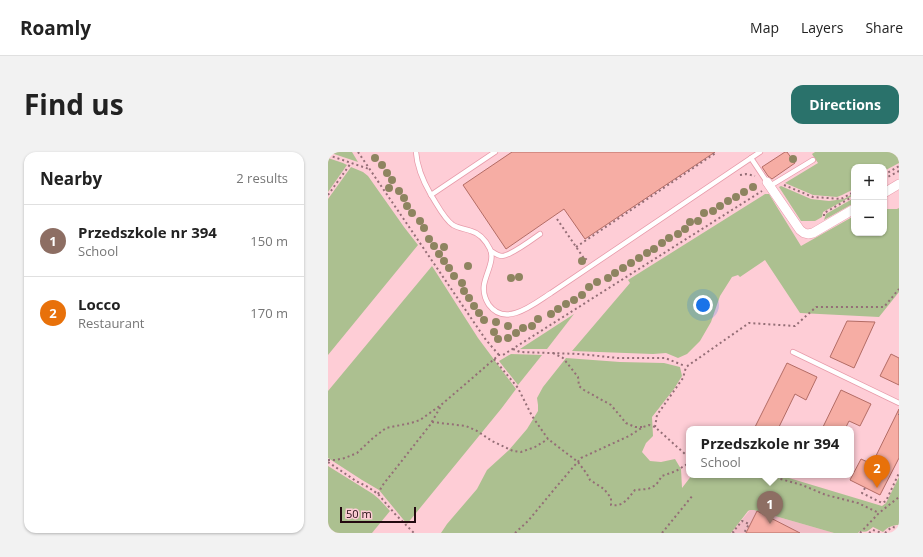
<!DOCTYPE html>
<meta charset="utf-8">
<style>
body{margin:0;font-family:"Open Sans",sans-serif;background:#f2f2f2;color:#222}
.controls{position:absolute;right:12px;top:12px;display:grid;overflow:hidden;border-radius:8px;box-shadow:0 1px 3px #0004}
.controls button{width:36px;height:36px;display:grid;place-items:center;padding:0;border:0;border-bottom:1px solid #e0e0e0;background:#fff;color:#222;font:20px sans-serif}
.scale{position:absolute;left:12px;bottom:10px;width:76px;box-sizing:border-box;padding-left:4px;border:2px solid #230910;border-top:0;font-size:11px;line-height:14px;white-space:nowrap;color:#230910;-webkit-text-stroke:3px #fecdd6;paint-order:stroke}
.you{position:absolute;left:375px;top:153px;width:14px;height:14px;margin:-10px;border:3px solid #fff;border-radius:50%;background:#1a73e8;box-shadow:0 0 0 6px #1a73e833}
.badge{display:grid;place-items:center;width:26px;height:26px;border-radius:50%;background:#2a726b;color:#fff;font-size:13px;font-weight:700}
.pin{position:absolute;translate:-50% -33px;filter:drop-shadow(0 1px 2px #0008)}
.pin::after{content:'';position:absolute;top:21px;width:14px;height:12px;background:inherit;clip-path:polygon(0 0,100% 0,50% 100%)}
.popup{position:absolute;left:358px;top:274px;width:168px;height:52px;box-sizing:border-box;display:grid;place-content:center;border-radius:8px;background:#fff;filter:drop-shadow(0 1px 3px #0005);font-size:13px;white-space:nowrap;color:#767676}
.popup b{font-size:15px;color:#222}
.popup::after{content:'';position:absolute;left:50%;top:100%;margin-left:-8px;border:8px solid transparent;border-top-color:#fff}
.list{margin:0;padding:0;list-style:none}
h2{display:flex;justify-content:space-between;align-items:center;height:52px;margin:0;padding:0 16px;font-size:17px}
h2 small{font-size:13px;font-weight:400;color:#767676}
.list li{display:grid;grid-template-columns:26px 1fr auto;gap:12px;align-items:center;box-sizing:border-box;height:72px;padding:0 16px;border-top:1px solid #e0e0e0}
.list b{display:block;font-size:15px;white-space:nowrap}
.list p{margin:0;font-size:13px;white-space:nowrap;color:#767676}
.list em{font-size:13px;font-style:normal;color:#767676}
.map{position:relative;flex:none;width:571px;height:381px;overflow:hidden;border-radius:12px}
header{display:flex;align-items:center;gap:24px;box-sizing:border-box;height:56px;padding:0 20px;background:#fff;border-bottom:1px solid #e0e0e0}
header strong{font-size:19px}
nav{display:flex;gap:22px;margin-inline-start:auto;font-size:14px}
.intro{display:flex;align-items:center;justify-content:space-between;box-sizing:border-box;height:96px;padding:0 24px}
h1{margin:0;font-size:28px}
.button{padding:10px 18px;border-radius:12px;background:#2a726b;color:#fff;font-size:14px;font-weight:700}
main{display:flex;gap:24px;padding:0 24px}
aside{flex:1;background:#fff;border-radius:12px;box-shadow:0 1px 3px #0004}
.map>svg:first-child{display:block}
.built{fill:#f0bcc5}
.green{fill:#acc090}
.building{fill:#f6ada4;stroke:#b36c65}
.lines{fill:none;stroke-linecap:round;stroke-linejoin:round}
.lane-casing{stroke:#e79baa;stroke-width:6}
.street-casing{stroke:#e79baa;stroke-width:10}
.path{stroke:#946e76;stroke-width:2;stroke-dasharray:2 3;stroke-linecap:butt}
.lane{stroke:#fff;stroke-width:4.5}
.street{stroke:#fff;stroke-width:9}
.tree{fill:#8e8460}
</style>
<header>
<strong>Roamly</strong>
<nav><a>Map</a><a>Layers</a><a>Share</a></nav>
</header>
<div class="intro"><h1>Find us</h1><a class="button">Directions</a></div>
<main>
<aside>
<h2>Nearby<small>2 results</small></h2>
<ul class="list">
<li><span class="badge" style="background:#8d6e63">1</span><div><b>Przedszkole nr 394</b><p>School</p></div><em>150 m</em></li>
<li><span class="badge" style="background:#e8710a">2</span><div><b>Locco</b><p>Restaurant</p></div><em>170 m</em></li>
</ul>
</aside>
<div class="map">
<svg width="571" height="381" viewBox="0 0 571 381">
<rect width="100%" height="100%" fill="#fecdd6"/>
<path class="built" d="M422,358H426L506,381H403Z"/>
<g class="green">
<path d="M0,0H24L30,10Z"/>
<path d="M487,0H571V11L556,19V15H526V37L514,43L509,45L485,43L457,31L490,11L484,2Z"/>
<path d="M0,6L15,11L19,13L0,40Z"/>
<path d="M23,15L35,20L40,24L76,75L90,93L0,203V47Z"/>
<path d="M453,34L483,47L501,49L516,47L526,41V43L495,60L494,65L487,69H473L451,35Z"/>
<path d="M437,42H441L473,94L526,64V81H556V57H569L571,56V140L551,165L472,161L437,108L412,125L410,123L404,125L392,144L383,170L372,189L359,202L350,206L338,201L325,202L244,199L302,131L300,128Z"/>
<path d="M526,46V51L496,68L498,62Z"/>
<path d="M104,114L150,186L188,237L173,257L79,372L51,338L34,328L0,306V239Z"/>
<path d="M246,162L219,197H192Z"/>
<path d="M183,202L214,203L190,233L171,209Z"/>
<path d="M238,206L292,210L336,211L352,215L354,224L346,237L324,265L325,284L318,291L314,300L322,309L333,310L347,307L353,317L354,336L364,323H451L554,354L558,351L571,325V373C564,373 560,375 555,380L545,375C540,379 538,381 532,379L530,381H506L426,358H422L420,359L403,381H113L119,372L149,337L159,318L181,298L199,277L210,259V253L209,246L215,235Z"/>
<path d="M0,314L45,342L51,347L62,359L44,381H0Z"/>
</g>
<g class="building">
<path d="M184,0H387L257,87L236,57L178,97L135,33Z"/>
<path d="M457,0H459L467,11L444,27L440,24L434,15Z"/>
<path d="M519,169L547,170L526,216L502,205Z"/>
<path d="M563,202L571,206V233L552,224Z"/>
<path d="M459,211L489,225L478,248L467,242L450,277H426Z"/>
<path d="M513,238L543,252L532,274L521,269L517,277H494Z"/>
<path d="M571,257V306L552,343L522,328L533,307L544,312Z"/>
<path d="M429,359L472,381H418Z"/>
</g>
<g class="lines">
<defs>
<g id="lane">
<path d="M88,0C89,16 95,29 103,43L167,0"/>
<path d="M423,6L439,30"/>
<path d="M442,34L485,8"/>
<path d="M103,43C109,52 116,67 125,73C130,76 137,77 143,79C151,81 158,89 162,97C167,108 158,121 156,133C155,140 157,147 161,153C178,176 207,151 223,141L432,0"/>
<path d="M163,99C166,101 170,104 174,104C182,104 205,87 212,82"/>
<path d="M465,200L571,251"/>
</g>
<g id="street">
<path d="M439,30L472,78L476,81L480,82L485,81L526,57"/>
<path d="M556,41L571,32"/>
</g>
</defs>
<use href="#lane" class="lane-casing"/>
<use href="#street" class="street-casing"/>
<g class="path">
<path d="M30,0L158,188L171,203"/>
<path d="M0,3L41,17"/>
<path d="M412,23L418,22L427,24"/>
<path d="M556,23L571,14"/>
<path d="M556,27L571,19"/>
<path d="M456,33L485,45L513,47L526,40"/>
<path d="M0,43L23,11"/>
<path d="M496,64V61L526,44"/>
<path d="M229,67L257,108L258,107L259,108"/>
<path d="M248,95L389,0"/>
<path d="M185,197L192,200L251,202L290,206H337L357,214"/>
<path d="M225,201L235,206L243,216L250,225L251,234L256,238L283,253L298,271L307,275H314"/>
<path d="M166,207L190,236L204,264L220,287L250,310L259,322L262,328L276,337L283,346V353C296,355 300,346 307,338L320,337L328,333L334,324L348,319L361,311"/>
<path d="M571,262V263"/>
<path d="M104,270L138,274L149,279L164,289L185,299L193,300L207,295L220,287"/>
<path d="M327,275L329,263L355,226L358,215L421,171L467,174L488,155H556L571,137"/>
<path d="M0,308H7L17,306L29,301L45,286L58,276L83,271L92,268L113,253L171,203H175L434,39"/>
<path d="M0,310L28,329L40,335L50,342L67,362L86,381"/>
<path d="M438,323L474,333L498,343L530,351L551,361"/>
<path d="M537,336L534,341L554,351L558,349L571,321"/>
<path d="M50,342L54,334L102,273L113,254"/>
<path d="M187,381L200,369L229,334L253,306L301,284L315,275L321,273L327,275L357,302H361"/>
<path d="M334,381L365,343"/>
<path d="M406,381L405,380L414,369L421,372L416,381"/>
<path d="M532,381L551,361L571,345"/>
<path d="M541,381L545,378L554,381"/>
<path d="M557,381L559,379L564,375L571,376"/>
</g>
<use href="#lane" class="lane"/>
<use href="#street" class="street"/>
</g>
<g class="tree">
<circle cx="47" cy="6" r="4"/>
<circle cx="465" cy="7" r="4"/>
<circle cx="54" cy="13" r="4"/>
<circle cx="59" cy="21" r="4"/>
<circle cx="64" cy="28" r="4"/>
<circle cx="425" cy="35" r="4"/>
<circle cx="61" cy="36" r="4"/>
<circle cx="71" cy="39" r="4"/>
<circle cx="416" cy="40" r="4"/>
<circle cx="408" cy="45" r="4"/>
<circle cx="76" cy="46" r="4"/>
<circle cx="400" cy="49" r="4"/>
<circle cx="79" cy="54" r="4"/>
<circle cx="392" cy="54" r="4"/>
<circle cx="385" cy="59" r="4"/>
<circle cx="84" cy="61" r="4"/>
<circle cx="376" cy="61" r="4"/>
<circle cx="92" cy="69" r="4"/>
<circle cx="370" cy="69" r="4"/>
<circle cx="362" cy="70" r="4"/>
<circle cx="96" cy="76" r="4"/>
<circle cx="357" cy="77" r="4"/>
<circle cx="350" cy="82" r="4"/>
<circle cx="341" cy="86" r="4"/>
<circle cx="101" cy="87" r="4"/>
<circle cx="334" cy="91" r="4"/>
<circle cx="106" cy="94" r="4"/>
<circle cx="116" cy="95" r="4"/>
<circle cx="326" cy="97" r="4"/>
<circle cx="319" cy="101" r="4"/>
<circle cx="111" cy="102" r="4"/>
<circle cx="311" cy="106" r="4"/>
<circle cx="116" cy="109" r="4"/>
<circle cx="254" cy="109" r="4"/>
<circle cx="303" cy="111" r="4"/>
<circle cx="140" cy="114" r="4"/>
<circle cx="121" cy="116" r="4"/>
<circle cx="295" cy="116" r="4"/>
<circle cx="287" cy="121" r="4"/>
<circle cx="126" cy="124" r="4"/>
<circle cx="191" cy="125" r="4"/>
<circle cx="183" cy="126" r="4"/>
<circle cx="280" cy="126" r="4"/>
<circle cx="269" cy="130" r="4"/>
<circle cx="134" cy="131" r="4"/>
<circle cx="261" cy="135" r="4"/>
<circle cx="136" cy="139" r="4"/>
<circle cx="254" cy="143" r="4"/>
<circle cx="141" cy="146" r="4"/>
<circle cx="246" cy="148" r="4"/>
<circle cx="238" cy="152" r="4"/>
<circle cx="146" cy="154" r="4"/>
<circle cx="230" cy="157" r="4"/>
<circle cx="151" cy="161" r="4"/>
<circle cx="223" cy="162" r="4"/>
<circle cx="210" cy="167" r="4"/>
<circle cx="156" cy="168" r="4"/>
<circle cx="168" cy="170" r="4"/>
<circle cx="180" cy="174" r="4"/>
<circle cx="204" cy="174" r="4"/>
<circle cx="195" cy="176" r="4"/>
<circle cx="166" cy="180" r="4"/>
<circle cx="188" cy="181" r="4"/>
<circle cx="180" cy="186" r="4"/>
<circle cx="170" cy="187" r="4"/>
</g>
</svg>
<div class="controls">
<button>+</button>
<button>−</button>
</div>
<div class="scale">50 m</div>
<div class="you"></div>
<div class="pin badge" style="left:442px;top:372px;background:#8d6e63">1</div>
<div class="popup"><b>Przedszkole nr 394</b>School</div>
<div class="pin badge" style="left:549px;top:336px;background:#e8710a">2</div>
</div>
</main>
